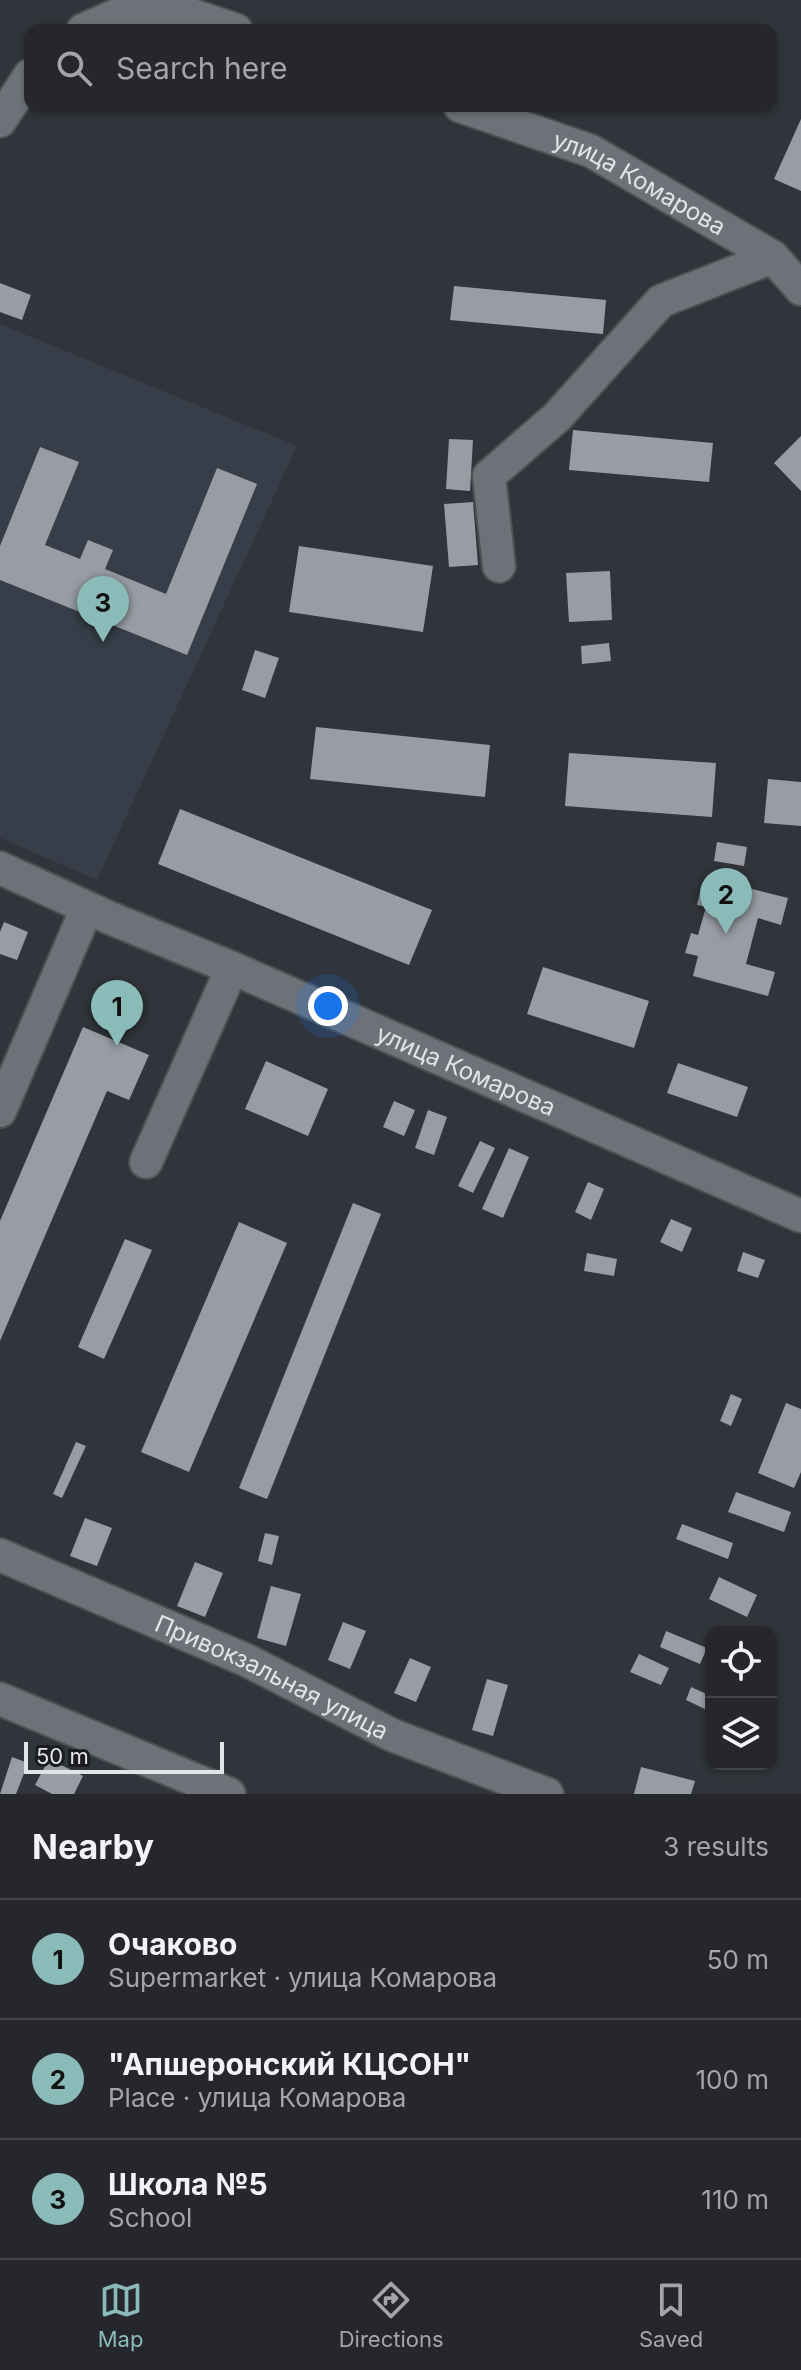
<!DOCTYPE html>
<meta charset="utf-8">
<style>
body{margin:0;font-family:Inter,sans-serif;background:#2d2f34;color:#f1f3f6}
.controls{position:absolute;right:24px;bottom:24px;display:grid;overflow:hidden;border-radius:16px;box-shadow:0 2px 6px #0004}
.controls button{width:72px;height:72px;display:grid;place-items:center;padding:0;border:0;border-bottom:2px solid #424448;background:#25272c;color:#f1f3f6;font:40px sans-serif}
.scale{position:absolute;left:24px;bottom:20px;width:200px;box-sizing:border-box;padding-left:8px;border:4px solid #e1e3e7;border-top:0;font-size:22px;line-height:28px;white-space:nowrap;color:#e1e3e7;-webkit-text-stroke:6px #1a1c1e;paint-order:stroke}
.you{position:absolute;left:328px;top:1006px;width:28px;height:28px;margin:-20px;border:6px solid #fff;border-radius:50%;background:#1a73e8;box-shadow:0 0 0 12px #1a73e833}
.badge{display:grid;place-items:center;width:52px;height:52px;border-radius:50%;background:#8bbbb9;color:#111;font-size:26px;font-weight:700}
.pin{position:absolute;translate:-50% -66px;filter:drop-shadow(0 2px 4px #0008)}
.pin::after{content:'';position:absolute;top:42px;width:28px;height:24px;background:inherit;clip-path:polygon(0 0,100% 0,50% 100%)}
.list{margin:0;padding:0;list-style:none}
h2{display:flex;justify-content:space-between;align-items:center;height:104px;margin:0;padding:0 32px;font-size:34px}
h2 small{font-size:26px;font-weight:400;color:#a3a5a9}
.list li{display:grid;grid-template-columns:52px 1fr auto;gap:24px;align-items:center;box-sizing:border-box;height:120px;padding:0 32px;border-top:2px solid #424448}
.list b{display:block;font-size:30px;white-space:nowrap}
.list p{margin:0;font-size:26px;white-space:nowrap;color:#a3a5a9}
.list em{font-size:26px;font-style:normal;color:#a3a5a9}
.icon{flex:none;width:44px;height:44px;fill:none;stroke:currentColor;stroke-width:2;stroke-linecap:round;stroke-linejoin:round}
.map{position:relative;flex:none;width:801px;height:1794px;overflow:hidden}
.search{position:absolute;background:#25272c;box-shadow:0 2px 6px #0004;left:24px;right:24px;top:24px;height:88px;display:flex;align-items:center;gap:20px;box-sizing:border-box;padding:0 28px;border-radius:16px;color:#a3a5a9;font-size:30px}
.sheet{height:464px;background:#25272c}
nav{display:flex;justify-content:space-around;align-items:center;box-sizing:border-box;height:112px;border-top:2px solid #424448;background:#25272c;font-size:22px;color:#a3a5a9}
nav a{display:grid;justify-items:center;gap:4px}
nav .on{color:#8bbbb9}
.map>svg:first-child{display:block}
.built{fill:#373e49}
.building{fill:#989da4}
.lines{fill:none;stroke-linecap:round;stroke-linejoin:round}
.minor-casing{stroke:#4d5054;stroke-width:36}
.minor{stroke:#6e7278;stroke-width:32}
.labels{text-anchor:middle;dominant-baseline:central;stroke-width:8;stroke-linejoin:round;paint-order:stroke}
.street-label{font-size:24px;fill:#e1e3e7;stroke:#1a1c1e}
</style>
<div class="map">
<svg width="801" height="1794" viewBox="0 0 801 1794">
<rect width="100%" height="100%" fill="#31343a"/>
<path class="built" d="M0,324L297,446L97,880L0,838Z"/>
<g class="building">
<path d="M801,119V191L774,179Z"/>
<path d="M0,283L31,295L22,320L0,312Z"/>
<path d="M454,286L606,300L603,334L450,320Z"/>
<path d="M573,430L713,443L709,482L569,470Z"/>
<path d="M801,436V491L774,463Z"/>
<path d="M449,439L473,440L470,491L446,489Z"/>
<path d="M40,447L79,462L45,545L80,559L88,540L113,550L105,569L166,594L217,468L257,484L187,655L0,580V546Z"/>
<path d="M473,502L478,565L449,567L444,504Z"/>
<path d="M299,546L433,566L423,632L289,612Z"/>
<path d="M610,571L612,620L569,622L566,573Z"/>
<path d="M609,643L611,661L582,664L581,646Z"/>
<path d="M255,650L279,658L265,698L242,690Z"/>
<path d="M316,727L490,745L485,797L310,779Z"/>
<path d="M569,753L716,763L712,817L565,806Z"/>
<path d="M768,779L801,782V826L764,823Z"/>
<path d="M180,809L432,910L409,965L158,864Z"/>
<path d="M717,842L747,847L744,866L714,861Z"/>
<path d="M728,872L747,877L744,887L788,898L781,925L758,918L746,964L775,972L768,996L693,976L698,956L685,953L691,933L698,935L706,907L697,905L702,884L711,887L714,879L725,882Z"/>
<path d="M4,922L28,932L17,960L0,954V932Z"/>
<path d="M543,967L649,1001L634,1048L527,1014Z"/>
<path d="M83,1027L149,1055L129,1100L107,1091L0,1341V1221Z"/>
<path d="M266,1061L328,1089L308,1136L245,1109Z"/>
<path d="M678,1063L748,1087L737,1117L667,1093Z"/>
<path d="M394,1101L415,1110L404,1136L383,1127Z"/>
<path d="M428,1110L447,1117L434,1155L415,1148Z"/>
<path d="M480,1141L495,1148L473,1193L458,1186Z"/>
<path d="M509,1148L529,1157L503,1218L482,1209Z"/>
<path d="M588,1182L604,1189L591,1220L575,1212Z"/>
<path d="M353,1203L381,1214L267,1499L239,1488Z"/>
<path d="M671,1219L692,1228L682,1252L660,1242Z"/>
<path d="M239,1222L287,1243L189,1472L141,1452Z"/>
<path d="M125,1239L152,1250L104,1359L78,1347Z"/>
<path d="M743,1252L765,1260L758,1278L737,1271Z"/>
<path d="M587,1253L617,1259L614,1276L584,1271Z"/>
<path d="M731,1394L742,1399L731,1426L720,1421Z"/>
<path d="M786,1403L801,1409V1472L794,1488L758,1473Z"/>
<path d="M76,1442L86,1446L62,1498L53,1494Z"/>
<path d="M736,1492L791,1512L784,1532L728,1512Z"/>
<path d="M85,1518L112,1528L97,1566L70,1556Z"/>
<path d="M682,1524L733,1543L728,1559L676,1539Z"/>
<path d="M265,1533L279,1536L272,1565L258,1561Z"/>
<path d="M195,1562L223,1573L205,1617L177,1606Z"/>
<path d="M719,1577L757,1595L747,1617L709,1599Z"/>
<path d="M271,1586L301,1594L286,1646L257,1638Z"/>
<path d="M343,1622L366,1631L350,1669L328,1660Z"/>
<path d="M666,1631L707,1648L700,1664L660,1647Z"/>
<path d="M639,1654L669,1668L661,1685L630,1672Z"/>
<path d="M410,1658L431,1667L416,1702L394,1693Z"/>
<path d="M487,1679L508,1685L493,1736L472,1730Z"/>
<path d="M691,1687L711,1696L707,1710L686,1700Z"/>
<path d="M12,1757L28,1763L16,1794H0Z"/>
<path d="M49,1759L83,1776L74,1794H52L35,1785Z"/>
<path d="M641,1767L695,1781L691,1794H634Z"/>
</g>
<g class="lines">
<defs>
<g id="minor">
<path d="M83,30L128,10H177L236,30"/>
<path id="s1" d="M460,106L591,151L773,257L801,289"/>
<path d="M0,121L30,75"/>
<path d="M499,566L489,476L557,417L661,301L773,257"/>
<path id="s2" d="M0,868L110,918L232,968L801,1216"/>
<path d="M0,1111L87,908"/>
<path d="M146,1162L232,968"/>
<path id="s3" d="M0,1555L246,1660L392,1735L547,1794"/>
<path d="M0,1699L229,1794"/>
</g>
</defs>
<use href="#minor" class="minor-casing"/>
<use href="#minor" class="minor"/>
</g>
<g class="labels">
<g class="street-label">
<text stroke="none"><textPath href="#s1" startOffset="196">улица Комарова</textPath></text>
<text stroke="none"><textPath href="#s2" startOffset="508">улица Комарова</textPath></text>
<text stroke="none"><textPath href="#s3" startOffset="298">Привокзальная улица</textPath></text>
</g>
</g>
</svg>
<div class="controls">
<button><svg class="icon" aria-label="locate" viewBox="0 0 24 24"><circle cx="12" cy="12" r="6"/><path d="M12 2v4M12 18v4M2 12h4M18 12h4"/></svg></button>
<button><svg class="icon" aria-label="layers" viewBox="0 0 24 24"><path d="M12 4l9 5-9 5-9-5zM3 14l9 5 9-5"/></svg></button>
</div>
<div class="scale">50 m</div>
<div class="you"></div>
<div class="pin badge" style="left:117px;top:1046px">1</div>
<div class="pin badge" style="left:726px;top:934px">2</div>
<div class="pin badge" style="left:103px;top:642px">3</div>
<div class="search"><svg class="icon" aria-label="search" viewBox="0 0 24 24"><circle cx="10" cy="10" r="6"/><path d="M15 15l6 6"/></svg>Search here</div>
</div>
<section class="sheet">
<h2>Nearby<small>3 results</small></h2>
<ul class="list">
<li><span class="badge">1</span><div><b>Очаково</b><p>Supermarket · улица Комарова</p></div><em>50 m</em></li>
<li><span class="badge">2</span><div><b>&quot;Апшеронский КЦСОН&quot;</b><p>Place · улица Комарова</p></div><em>100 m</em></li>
<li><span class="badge">3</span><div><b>Школа №5</b><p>School</p></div><em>110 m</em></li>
</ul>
</section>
<nav>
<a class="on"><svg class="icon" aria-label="map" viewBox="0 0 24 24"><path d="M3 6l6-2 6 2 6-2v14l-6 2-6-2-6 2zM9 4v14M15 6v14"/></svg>Map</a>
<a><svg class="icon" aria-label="directions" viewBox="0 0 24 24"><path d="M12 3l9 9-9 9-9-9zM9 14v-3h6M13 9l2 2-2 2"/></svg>Directions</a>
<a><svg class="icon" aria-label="saved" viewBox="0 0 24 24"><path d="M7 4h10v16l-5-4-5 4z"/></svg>Saved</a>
</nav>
